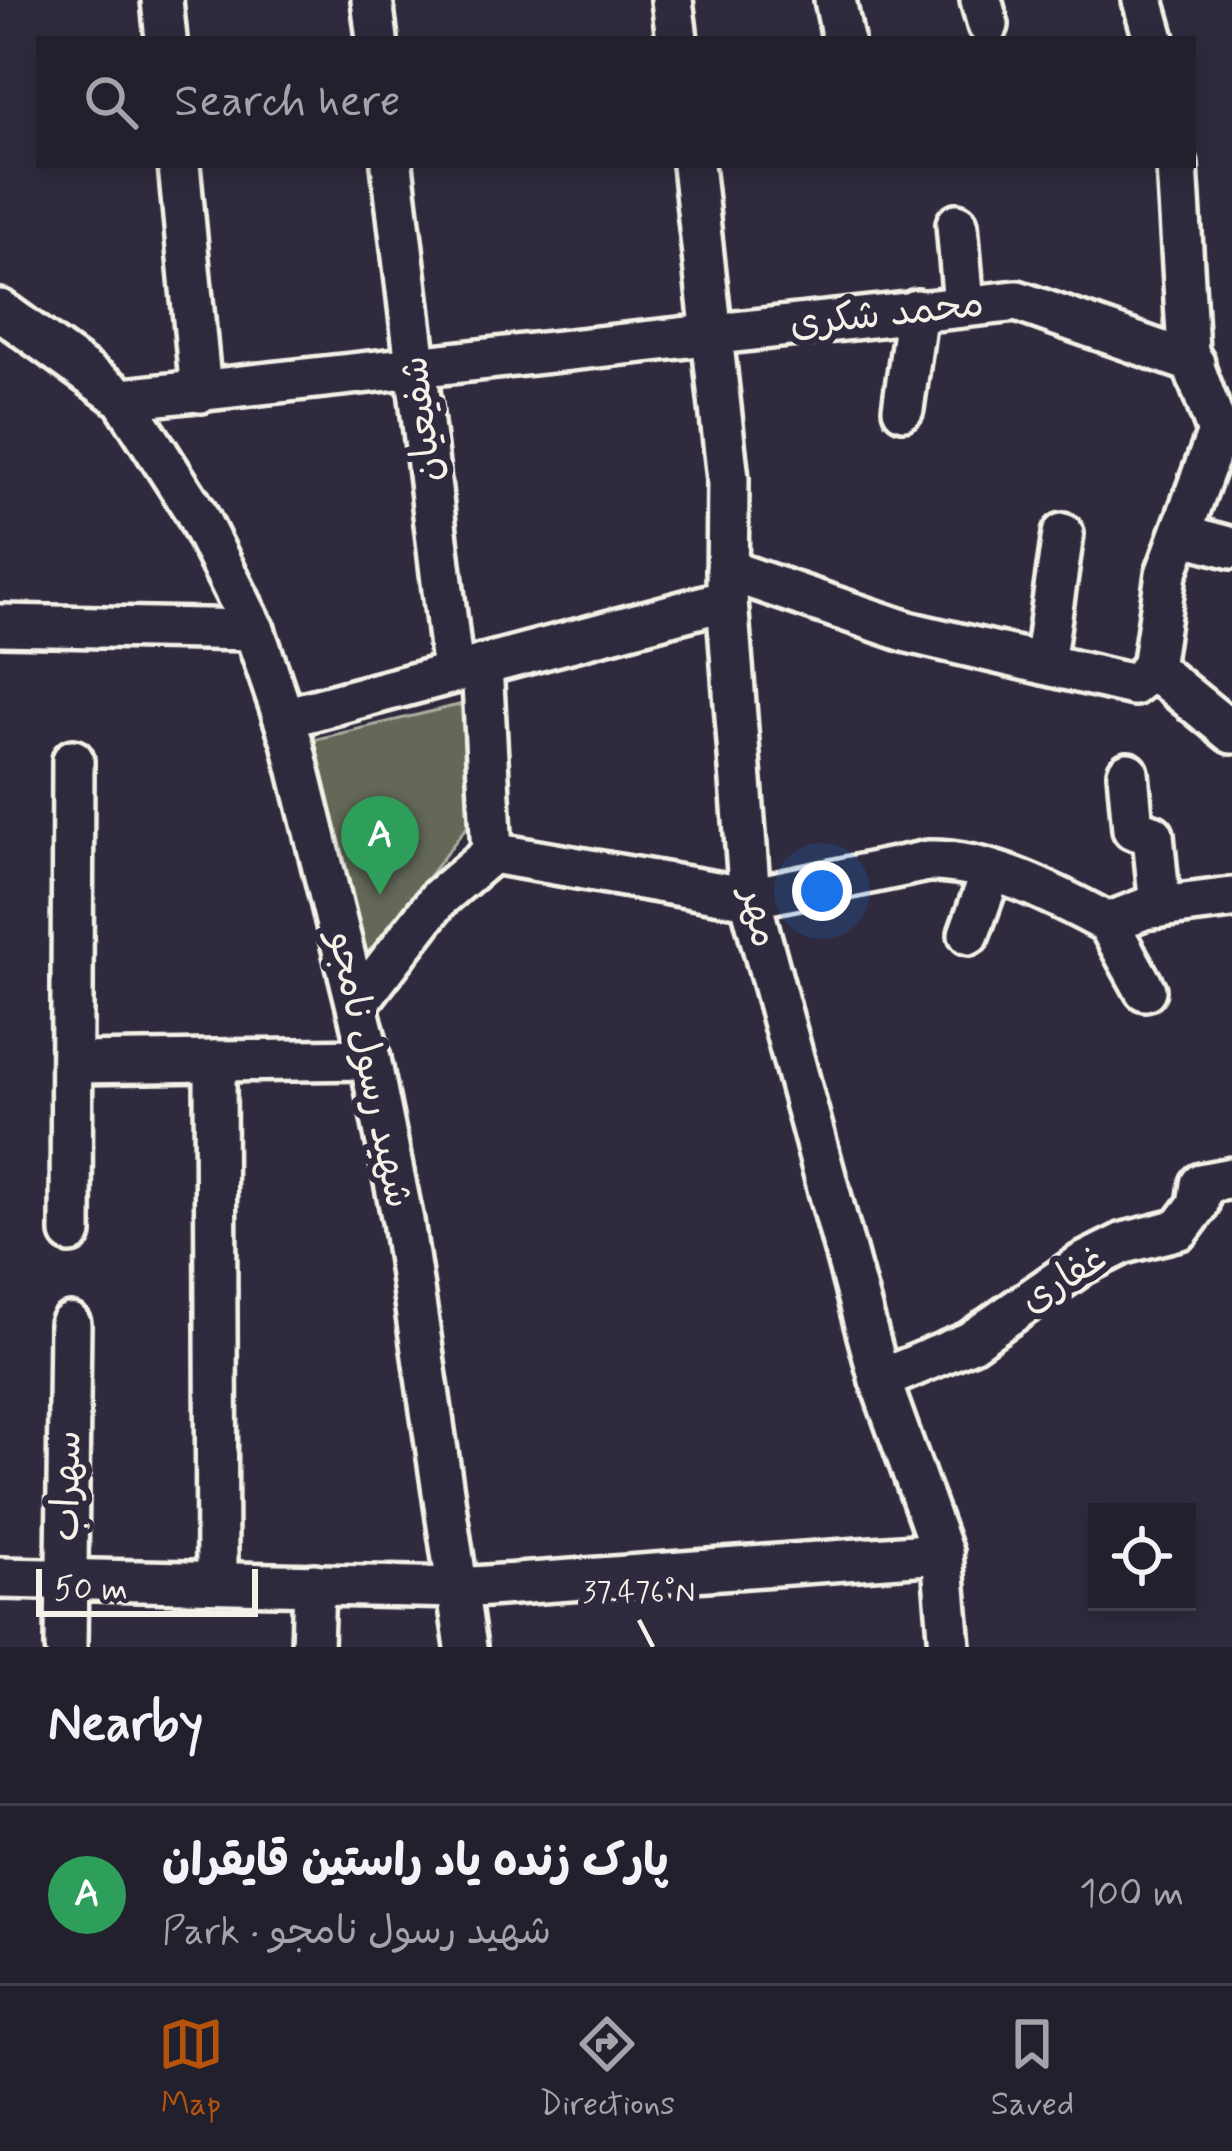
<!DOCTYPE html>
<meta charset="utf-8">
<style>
body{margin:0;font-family:Mynerve,"Playpen Sans Arabic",sans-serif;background:#2f2d3a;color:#f1f3f6}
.controls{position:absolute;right:36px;bottom:36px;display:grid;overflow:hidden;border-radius:0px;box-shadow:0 6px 18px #0003}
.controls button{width:108px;height:108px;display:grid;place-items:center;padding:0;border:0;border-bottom:3px solid #403e4a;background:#23202e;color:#f1f3f6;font:60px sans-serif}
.scale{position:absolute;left:36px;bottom:30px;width:222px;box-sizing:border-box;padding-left:12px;border:6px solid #f4f1e8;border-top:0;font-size:33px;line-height:42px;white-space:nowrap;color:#f4f1e8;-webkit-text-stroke:9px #2f2a3d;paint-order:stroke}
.you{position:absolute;left:822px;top:891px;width:42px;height:42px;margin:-30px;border:9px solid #fff;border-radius:50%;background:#1a73e8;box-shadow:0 0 0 18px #1a73e833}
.badge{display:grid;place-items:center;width:78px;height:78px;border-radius:50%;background:#b45309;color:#fff;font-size:39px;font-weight:700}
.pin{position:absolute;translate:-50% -99px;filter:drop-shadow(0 3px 6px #0008)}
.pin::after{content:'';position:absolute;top:63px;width:42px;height:36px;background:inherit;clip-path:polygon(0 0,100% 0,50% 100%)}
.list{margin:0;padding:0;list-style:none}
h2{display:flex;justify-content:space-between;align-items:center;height:156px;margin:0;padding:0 48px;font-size:51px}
h2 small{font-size:39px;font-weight:400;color:#a3a3aa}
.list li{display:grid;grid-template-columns:78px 1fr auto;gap:36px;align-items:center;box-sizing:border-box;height:180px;padding:0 48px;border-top:3px solid #403e4a}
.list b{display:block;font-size:45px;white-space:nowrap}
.list p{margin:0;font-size:39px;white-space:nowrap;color:#a3a3aa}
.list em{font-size:39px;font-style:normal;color:#a3a3aa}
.icon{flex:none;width:66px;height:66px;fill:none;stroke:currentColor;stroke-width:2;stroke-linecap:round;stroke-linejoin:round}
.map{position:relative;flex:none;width:1232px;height:1647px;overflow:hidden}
.search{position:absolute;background:#23202e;box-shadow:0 6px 18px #0003;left:36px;right:36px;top:36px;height:132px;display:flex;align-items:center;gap:30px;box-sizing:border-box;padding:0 42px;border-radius:0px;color:#a3a3aa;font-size:45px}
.sheet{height:336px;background:#23202e}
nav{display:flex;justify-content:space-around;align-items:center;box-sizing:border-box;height:168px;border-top:3px solid #403e4a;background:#23202e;font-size:33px;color:#a3a3aa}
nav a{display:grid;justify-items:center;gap:6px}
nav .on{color:#b45309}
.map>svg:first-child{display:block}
.green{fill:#636759;stroke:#acaca0;stroke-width:3}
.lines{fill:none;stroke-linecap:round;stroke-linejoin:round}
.minor-casing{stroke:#f4f1e8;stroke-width:48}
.minor{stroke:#2f2a3d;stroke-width:39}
.ticks{fill:none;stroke:#f4f1e8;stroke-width:4.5}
.labels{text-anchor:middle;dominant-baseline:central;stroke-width:12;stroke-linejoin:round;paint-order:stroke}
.street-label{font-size:39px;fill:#f4f1e8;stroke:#2f2a3d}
.ticks-label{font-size:30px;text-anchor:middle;fill:#f4f1e8;stroke:#2f2a3d;stroke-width:12;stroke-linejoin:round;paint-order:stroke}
</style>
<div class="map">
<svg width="1232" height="1647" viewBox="0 0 1232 1647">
<rect width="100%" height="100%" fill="#2f2a3d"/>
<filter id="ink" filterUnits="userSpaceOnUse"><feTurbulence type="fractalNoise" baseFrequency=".00833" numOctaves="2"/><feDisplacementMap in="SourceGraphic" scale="24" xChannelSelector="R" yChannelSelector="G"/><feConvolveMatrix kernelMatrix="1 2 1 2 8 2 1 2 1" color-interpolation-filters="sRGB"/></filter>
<g filter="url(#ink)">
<path class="green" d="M463,704L468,825L361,965L312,740Z"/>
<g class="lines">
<defs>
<g id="minor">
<path d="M162,0L166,39"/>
<path d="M372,0L377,39"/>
<path d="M672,0L677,39"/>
<path d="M835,0L843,39"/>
<path d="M981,0L988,25"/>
<path d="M1143,0L1154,39"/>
<path d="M179,165L201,392"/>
<path d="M392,165L453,673"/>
<path d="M693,165L728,479L727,600L750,898L880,1380L942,1553L950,1647"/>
<path d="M957,224L964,306"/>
<path d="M0,310L123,399L195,511L254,630L292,742L370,1059L403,1221L466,1647"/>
<path d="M123,399L1017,301L1194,363"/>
<path d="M903,409L917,310"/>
<path d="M1181,534L1232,548"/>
<path d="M727,570L908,632L1133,685L1152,668"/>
<path d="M0,625L254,630"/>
<path d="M1044,664L1063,534"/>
<path d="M482,665L492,853"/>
<path d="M1152,668L1166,574L1218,432L1188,351L1177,165"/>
<path d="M1152,668L1232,733"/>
<path d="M284,718L727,600"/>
<path d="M1128,773L1133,829L1153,835L1160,907"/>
<path d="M492,853L750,898L928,861C989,860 1054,894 1108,923L1144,909L1232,898"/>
<path d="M1108,923L1145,990"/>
<path d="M969,934L991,873"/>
<path d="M357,1004L439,898L492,853"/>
<path d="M215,1061L217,1580"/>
<path d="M74,1063L370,1059"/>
<path d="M71,1233L73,760"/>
<path d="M880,1380L970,1342L1082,1264L1124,1243L1180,1229L1198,1205L1201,1184L1232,1178"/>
<path d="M0,1578L460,1588L942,1553"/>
<path d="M66,1647L70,1324"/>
<path d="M312,1647L314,1584"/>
</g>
</defs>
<use href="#minor" class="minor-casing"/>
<use href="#minor" class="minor"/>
</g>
</g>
<path class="ticks" d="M639,1620L653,1647"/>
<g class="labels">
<g class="street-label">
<text transform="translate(887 315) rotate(-6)">محمد شکری</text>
<text transform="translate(423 419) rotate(-97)">شفیعیان</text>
<text transform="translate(758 918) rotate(78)">مهر</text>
<text transform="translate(369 1070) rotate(78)">شهید رسول نامجو</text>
<text transform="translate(1064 1280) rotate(-32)">غفاری</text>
<text transform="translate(68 1486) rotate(-89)">سهراب</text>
</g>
</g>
<g class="ticks-label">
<text x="639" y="1601">37.476°N</text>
</g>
</svg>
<div class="controls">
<button><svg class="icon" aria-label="locate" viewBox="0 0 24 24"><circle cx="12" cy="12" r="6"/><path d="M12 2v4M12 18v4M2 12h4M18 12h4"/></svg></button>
</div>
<div class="scale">50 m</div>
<div class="you"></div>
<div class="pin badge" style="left:380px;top:895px;background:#2e9e5b">A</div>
<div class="search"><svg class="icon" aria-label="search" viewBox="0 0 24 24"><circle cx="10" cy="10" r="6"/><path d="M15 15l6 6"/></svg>Search here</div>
</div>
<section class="sheet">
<h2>Nearby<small></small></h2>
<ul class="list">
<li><span class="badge" style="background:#2e9e5b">A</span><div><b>پارک زنده یاد راستین قایقران</b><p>Park · شهید رسول نامجو</p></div><em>100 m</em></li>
</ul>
</section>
<nav>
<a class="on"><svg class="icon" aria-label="map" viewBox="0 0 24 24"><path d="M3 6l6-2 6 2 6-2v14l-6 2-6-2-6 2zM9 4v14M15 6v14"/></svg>Map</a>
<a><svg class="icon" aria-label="directions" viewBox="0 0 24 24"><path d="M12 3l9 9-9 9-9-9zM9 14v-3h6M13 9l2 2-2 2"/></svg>Directions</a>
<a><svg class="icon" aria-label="saved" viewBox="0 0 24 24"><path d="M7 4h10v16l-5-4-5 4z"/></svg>Saved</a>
</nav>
